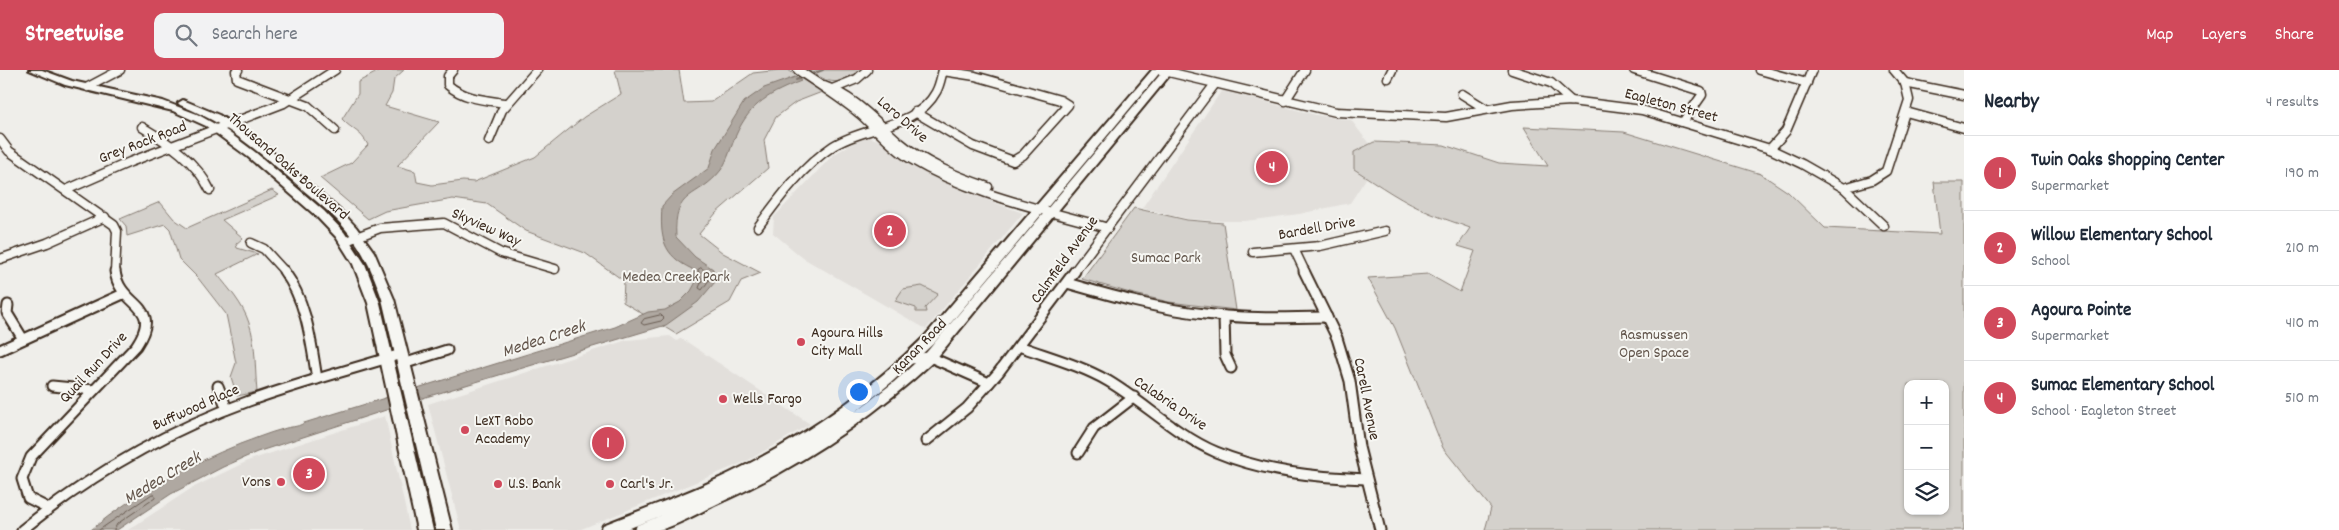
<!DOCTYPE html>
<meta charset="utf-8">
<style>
body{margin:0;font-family:Dekko,sans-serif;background:#f2f2f3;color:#1f2937}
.controls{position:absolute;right:15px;bottom:15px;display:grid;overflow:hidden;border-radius:10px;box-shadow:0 1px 4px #0004}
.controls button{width:45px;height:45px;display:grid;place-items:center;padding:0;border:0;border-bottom:1px solid #e0e1e3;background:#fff;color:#1f2937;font:25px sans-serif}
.you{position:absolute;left:858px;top:321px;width:18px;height:18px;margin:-12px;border:4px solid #fff;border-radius:50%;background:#1a73e8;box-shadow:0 0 0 8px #1a73e833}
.badge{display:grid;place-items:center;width:32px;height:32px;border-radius:50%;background:#d1495b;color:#fff;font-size:16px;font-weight:700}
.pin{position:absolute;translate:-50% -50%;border:2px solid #fff;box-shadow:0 1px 5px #0006}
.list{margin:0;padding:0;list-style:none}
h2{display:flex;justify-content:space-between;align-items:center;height:65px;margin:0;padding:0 20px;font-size:21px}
h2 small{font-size:16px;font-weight:400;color:#747a83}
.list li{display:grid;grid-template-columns:32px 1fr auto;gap:15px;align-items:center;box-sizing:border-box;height:75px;padding:0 20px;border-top:1px solid #e0e1e3}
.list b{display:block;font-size:19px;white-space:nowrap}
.list p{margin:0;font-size:16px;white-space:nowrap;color:#747a83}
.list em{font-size:16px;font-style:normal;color:#747a83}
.icon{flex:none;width:28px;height:28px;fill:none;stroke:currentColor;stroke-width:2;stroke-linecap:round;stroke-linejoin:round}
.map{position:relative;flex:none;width:1964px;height:460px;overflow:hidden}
header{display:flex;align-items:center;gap:30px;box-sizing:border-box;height:70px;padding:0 25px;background:#d1495b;color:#fff}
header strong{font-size:24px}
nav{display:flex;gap:28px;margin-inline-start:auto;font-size:18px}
.search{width:350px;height:45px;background:#f2f2f3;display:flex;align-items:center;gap:12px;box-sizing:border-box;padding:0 18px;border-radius:10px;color:#747a83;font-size:19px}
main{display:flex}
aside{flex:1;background:#fff}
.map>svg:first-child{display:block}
.built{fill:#e2dfdb}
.green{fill:#d4d1cc;stroke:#887e75;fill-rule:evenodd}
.water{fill:#afa8a1;stroke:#81766d}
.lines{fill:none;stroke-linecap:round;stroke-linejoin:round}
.shore{stroke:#695c52;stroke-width:1}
.stream{stroke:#81766d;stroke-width:2}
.minor-far1-casing{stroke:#3b2a1e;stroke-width:11}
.minor-casing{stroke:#3b2a1e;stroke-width:13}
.secondary-casing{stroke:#3b2a1e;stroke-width:4}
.minor-far1{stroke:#f6f6f2;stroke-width:8}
.minor{stroke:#f6f6f2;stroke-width:9}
.secondary{fill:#f6f6f2;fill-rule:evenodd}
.poi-dot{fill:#d1495b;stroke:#f6f6f2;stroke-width:2}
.labels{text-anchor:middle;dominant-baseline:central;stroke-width:4;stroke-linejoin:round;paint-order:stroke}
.street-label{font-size:16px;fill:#3b2a1e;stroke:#f6f6f2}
.park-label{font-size:16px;fill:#61544a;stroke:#f6f6f2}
.poi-label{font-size:16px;fill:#3b2a1e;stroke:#f6f6f2;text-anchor:start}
.water-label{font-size:18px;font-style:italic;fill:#64564c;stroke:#f6f6f2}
</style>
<header>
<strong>Streetwise</strong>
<div class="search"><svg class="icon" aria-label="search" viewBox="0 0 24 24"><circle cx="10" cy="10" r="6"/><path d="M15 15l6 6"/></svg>Search here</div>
<nav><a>Map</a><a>Layers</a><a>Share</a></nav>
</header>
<main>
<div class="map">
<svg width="1964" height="460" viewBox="0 0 1964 460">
<rect width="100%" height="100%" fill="#efeeea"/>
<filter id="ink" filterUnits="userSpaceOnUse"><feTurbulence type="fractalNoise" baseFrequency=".02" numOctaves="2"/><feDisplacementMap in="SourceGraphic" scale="10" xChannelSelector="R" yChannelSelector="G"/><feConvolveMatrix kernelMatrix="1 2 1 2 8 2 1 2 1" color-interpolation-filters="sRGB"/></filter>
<g filter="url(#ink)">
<g class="built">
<path d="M1224,21L1316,45L1351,50L1370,75L1382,84L1350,133L1299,144L1245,151H1220L1188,149L1142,138L1220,23Z"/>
<path d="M868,67L878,70L917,99L963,121L1023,143L926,259L803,188L773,163L774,147L833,85L853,73Z"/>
<path d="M670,266L677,271L681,268L810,354L747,391L579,460H461L428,334L627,270Z"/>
<path d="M385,346L410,460H128L192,418L250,390Z"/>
</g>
<g class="green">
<path d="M381,0H404L394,9L392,23L385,36L439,52L397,96L415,101L417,112L432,115L463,111L474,112L535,87L584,47L621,24L615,0H679L684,33L711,32L753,3L780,0H788L822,22L796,32L776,47L764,70L768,98L716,143L699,164L723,183L761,203L741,211L730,232L676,264L623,232L624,211L585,183L526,161L487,134L453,129L385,141L368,149L320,108L351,93L368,75C361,61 352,60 342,49L358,24V12Z"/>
<path d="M809,0H859C838,17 830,14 809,0Z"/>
<path d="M1524,57L1624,62L1761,104L1788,122L1825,158L1940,164L1934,112H1964V460H1485L1491,438L1443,378L1395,258L1368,208L1428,204L1460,222L1475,181L1458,176L1470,158C1457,153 1444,149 1432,144C1404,133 1379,115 1354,99V82L1374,72L1444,75L1499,93L1548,96ZM1908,314H1945V441H1908Z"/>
<path d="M272,120L279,125L222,150L243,168L236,174L237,178L258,184L217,204C229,219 243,234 249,253C256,272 255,301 257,322L237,326L231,307L236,293L226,244L198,208L179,189L170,159L165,154L127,166L126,156L120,149L160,132L174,149L187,158Z"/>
<path d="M1134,138L1187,150L1223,153L1236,240L1169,232L1130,223L1082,209Z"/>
<path d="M922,216L938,224L925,238L926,242H916V238L895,231L903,219Z"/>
</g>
<path class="water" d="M795,7L801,11C771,23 750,33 736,65C731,76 728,90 721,100C698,130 673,118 676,167L695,187L713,199L715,212L698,232L666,255L426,327L257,382L223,397L171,424L117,460H91C134,424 188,395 240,374C254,369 268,363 283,359C291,356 296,358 304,353L615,257L648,242L665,240L680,232L691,221L697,210L692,199C662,185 660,167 662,136L672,125L709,98L715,79L744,32L764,18Z"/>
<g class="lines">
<g class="shore">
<path d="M701,198L708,202L709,210L702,220L699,218L702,210L698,200Z"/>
<path d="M661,245L664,248L661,251L644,255L641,253L644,249Z"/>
<path d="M99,460L152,424L155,425V428L117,454L114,460"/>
</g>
<path class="stream" d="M796,10L823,0"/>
<defs>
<g id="minor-far1">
<path d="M238,0L236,1L237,9L308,36L335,60"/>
<path d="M453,0L448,6V15C464,29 485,30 505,33"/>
<path d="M798,0C818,14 841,28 860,44C877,59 892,78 911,89C971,125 1042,139 1108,158"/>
<path d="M1160,0L1336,42L1446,47L1512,35L1571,31L1642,40L1770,79L1802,94L1844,118L1884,156"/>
<path d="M1512,0L1551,13L1571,31"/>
<path d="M1634,0L1701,21L1702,25L1683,52"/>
<path d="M1760,0L1807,13"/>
<path d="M1388,8L1392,0"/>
<path d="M1905,13L1964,25"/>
<path d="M824,16C855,27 874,50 898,71C924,93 956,106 988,117"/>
<path d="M88,17L120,0"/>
<path d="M830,20L857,9L867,0"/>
<path d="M1462,24L1486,39"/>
<path d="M1285,31L1305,0"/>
<path d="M915,42L973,76L1013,91L1023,85L1068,35L1060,30L975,6L943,1"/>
<path d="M1906,42L1964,58"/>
<path d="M142,57C169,73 196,91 210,120"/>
<path d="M0,69L9,81L114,155L117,161L115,202"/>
<path d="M489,71L502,40L537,0"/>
<path d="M1770,79L1786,61L1812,0"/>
<path d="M1844,118L1872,110L1886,101L1909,30L1905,13L1894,0"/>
<path d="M66,120L130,92L284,33L335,0"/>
<path d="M758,157C779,128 803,96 833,76C864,56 917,58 936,22C940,15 941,7 943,0"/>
<path d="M346,171L380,158L444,153L501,183L555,199"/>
<path d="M251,173L264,179L285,202"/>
<path d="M1295,181L1305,202"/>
<path d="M1253,182L1320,176L1385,161"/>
<path d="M0,189L47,173L105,147"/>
<path d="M1074,202L1215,14"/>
</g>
<g id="minor">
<path d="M284,201C307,232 311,272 317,309"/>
<path d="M1304,201L1337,268L1350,311L1359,377L1380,460"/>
<path d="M1067,213C1112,226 1158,239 1205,244C1245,249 1286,248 1327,247"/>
<path d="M8,235L7,243L23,269"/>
<path d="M1224,246L1225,285L1231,298"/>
<path d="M1019,276C1049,287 1080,295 1108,311C1145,333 1176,365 1216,382C1264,402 1315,407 1366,409"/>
<path d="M0,280L123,224"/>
<path d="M911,289L930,287L989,313"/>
<path d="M403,294L447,280"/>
<path d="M52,316L94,320"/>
<path d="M218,316L227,339"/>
<path d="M926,371L967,338L998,303L1075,201"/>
<path d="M1078,383L1094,358L1134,327"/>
<path d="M48,438L28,428L22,409L31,387L136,276C165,233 119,238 115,201"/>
<path d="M22,460C90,405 166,361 249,331C298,313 350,300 401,284"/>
</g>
<g id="secondary">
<path d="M29,0H42L72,11L163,31L197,44L227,61L255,82L324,141L344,162L365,194L380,233L433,460H417L368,233L353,194L336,167L316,146L248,87L206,56L173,41L65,15Z"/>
<path d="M1152,0H1162L934,273L893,311L854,343L894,312L925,284L1164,0H1174L935,290C870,350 798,398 717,434C702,441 673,458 658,460C651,460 643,460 635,460L637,455L665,444L625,460H601L603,455C646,438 689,423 730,403C802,369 867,323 924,267Z"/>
<path d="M183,30L219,45L263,74L342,142L356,157L374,182L394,229L452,460H436L382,229C375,208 367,188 354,170C340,150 321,135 302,119C264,86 227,53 180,35L178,33Z"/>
</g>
</defs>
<use href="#minor-far1" class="minor-far1-casing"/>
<use href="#minor" class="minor-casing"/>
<use href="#secondary" class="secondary-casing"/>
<use href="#minor-far1" class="minor-far1"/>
<use href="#minor" class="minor"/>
<use href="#secondary" class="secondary"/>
</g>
</g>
<g class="poi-dot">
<circle cx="801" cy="272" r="5"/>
<circle cx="723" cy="329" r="5"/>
<circle cx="465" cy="360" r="5"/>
<circle cx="281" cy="412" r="5"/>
<circle cx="498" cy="414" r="5"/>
<circle cx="610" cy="414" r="5"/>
</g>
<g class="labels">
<g class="street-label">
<text transform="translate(1671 36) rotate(15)">Eagleton Street</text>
<text transform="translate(902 50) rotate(41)">Laro Drive</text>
<text transform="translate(143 73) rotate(-21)">Grey Rock Road</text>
<text transform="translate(288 97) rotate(41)">Thousand Oaks Boulevard</text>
<text transform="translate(486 158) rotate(24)">Skyview Way</text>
<text transform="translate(1317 159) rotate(-10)">Bardell Drive</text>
<text transform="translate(1065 190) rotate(-54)">Calmfield Avenue</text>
<text transform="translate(920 277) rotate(-46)">Kanan Road</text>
<text transform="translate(94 298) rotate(-47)">Quail Run Drive</text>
<text transform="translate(1366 329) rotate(79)">Carell Avenue</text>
<text transform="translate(1170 334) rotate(34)">Calabria Drive</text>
<text transform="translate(196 338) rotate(-24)">Buffwood Place</text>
</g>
<g class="park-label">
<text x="1166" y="188">Sumac Park</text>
<text x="676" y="207">Medea Creek Park</text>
<text x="1654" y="265">Rasmussen<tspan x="1654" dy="18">Open Space</tspan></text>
</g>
<g class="poi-label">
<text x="811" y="263">Agoura Hills<tspan x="811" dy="18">City Mall</tspan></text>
<text x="733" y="329">Wells Fargo</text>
<text x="475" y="351">LeXT Robo<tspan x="475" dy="18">Academy</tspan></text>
<text x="271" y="412" text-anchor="end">Vons</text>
<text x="508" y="414">U.S. Bank</text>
<text x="620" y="414">Carl's Jr.</text>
</g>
<g class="water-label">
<text transform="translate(544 270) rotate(-18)">Medea Creek</text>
<text transform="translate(163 409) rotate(-31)">Medea Creek</text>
</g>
</g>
</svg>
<div class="controls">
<button>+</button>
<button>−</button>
<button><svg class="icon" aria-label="layers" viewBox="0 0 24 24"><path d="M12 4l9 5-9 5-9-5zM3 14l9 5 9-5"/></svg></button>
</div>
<div class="you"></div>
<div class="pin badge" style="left:608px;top:373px">1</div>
<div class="pin badge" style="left:890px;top:161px">2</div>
<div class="pin badge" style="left:309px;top:404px">3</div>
<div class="pin badge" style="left:1272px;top:97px">4</div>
</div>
<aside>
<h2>Nearby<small>4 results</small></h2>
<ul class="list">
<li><span class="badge">1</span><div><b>Twin Oaks Shopping Center</b><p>Supermarket</p></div><em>190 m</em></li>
<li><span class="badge">2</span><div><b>Willow Elementary School</b><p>School</p></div><em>210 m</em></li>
<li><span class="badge">3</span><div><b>Agoura Pointe</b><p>Supermarket</p></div><em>410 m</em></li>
<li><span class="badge">4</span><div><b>Sumac Elementary School</b><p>School · Eagleton Street</p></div><em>510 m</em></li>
</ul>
</aside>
</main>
